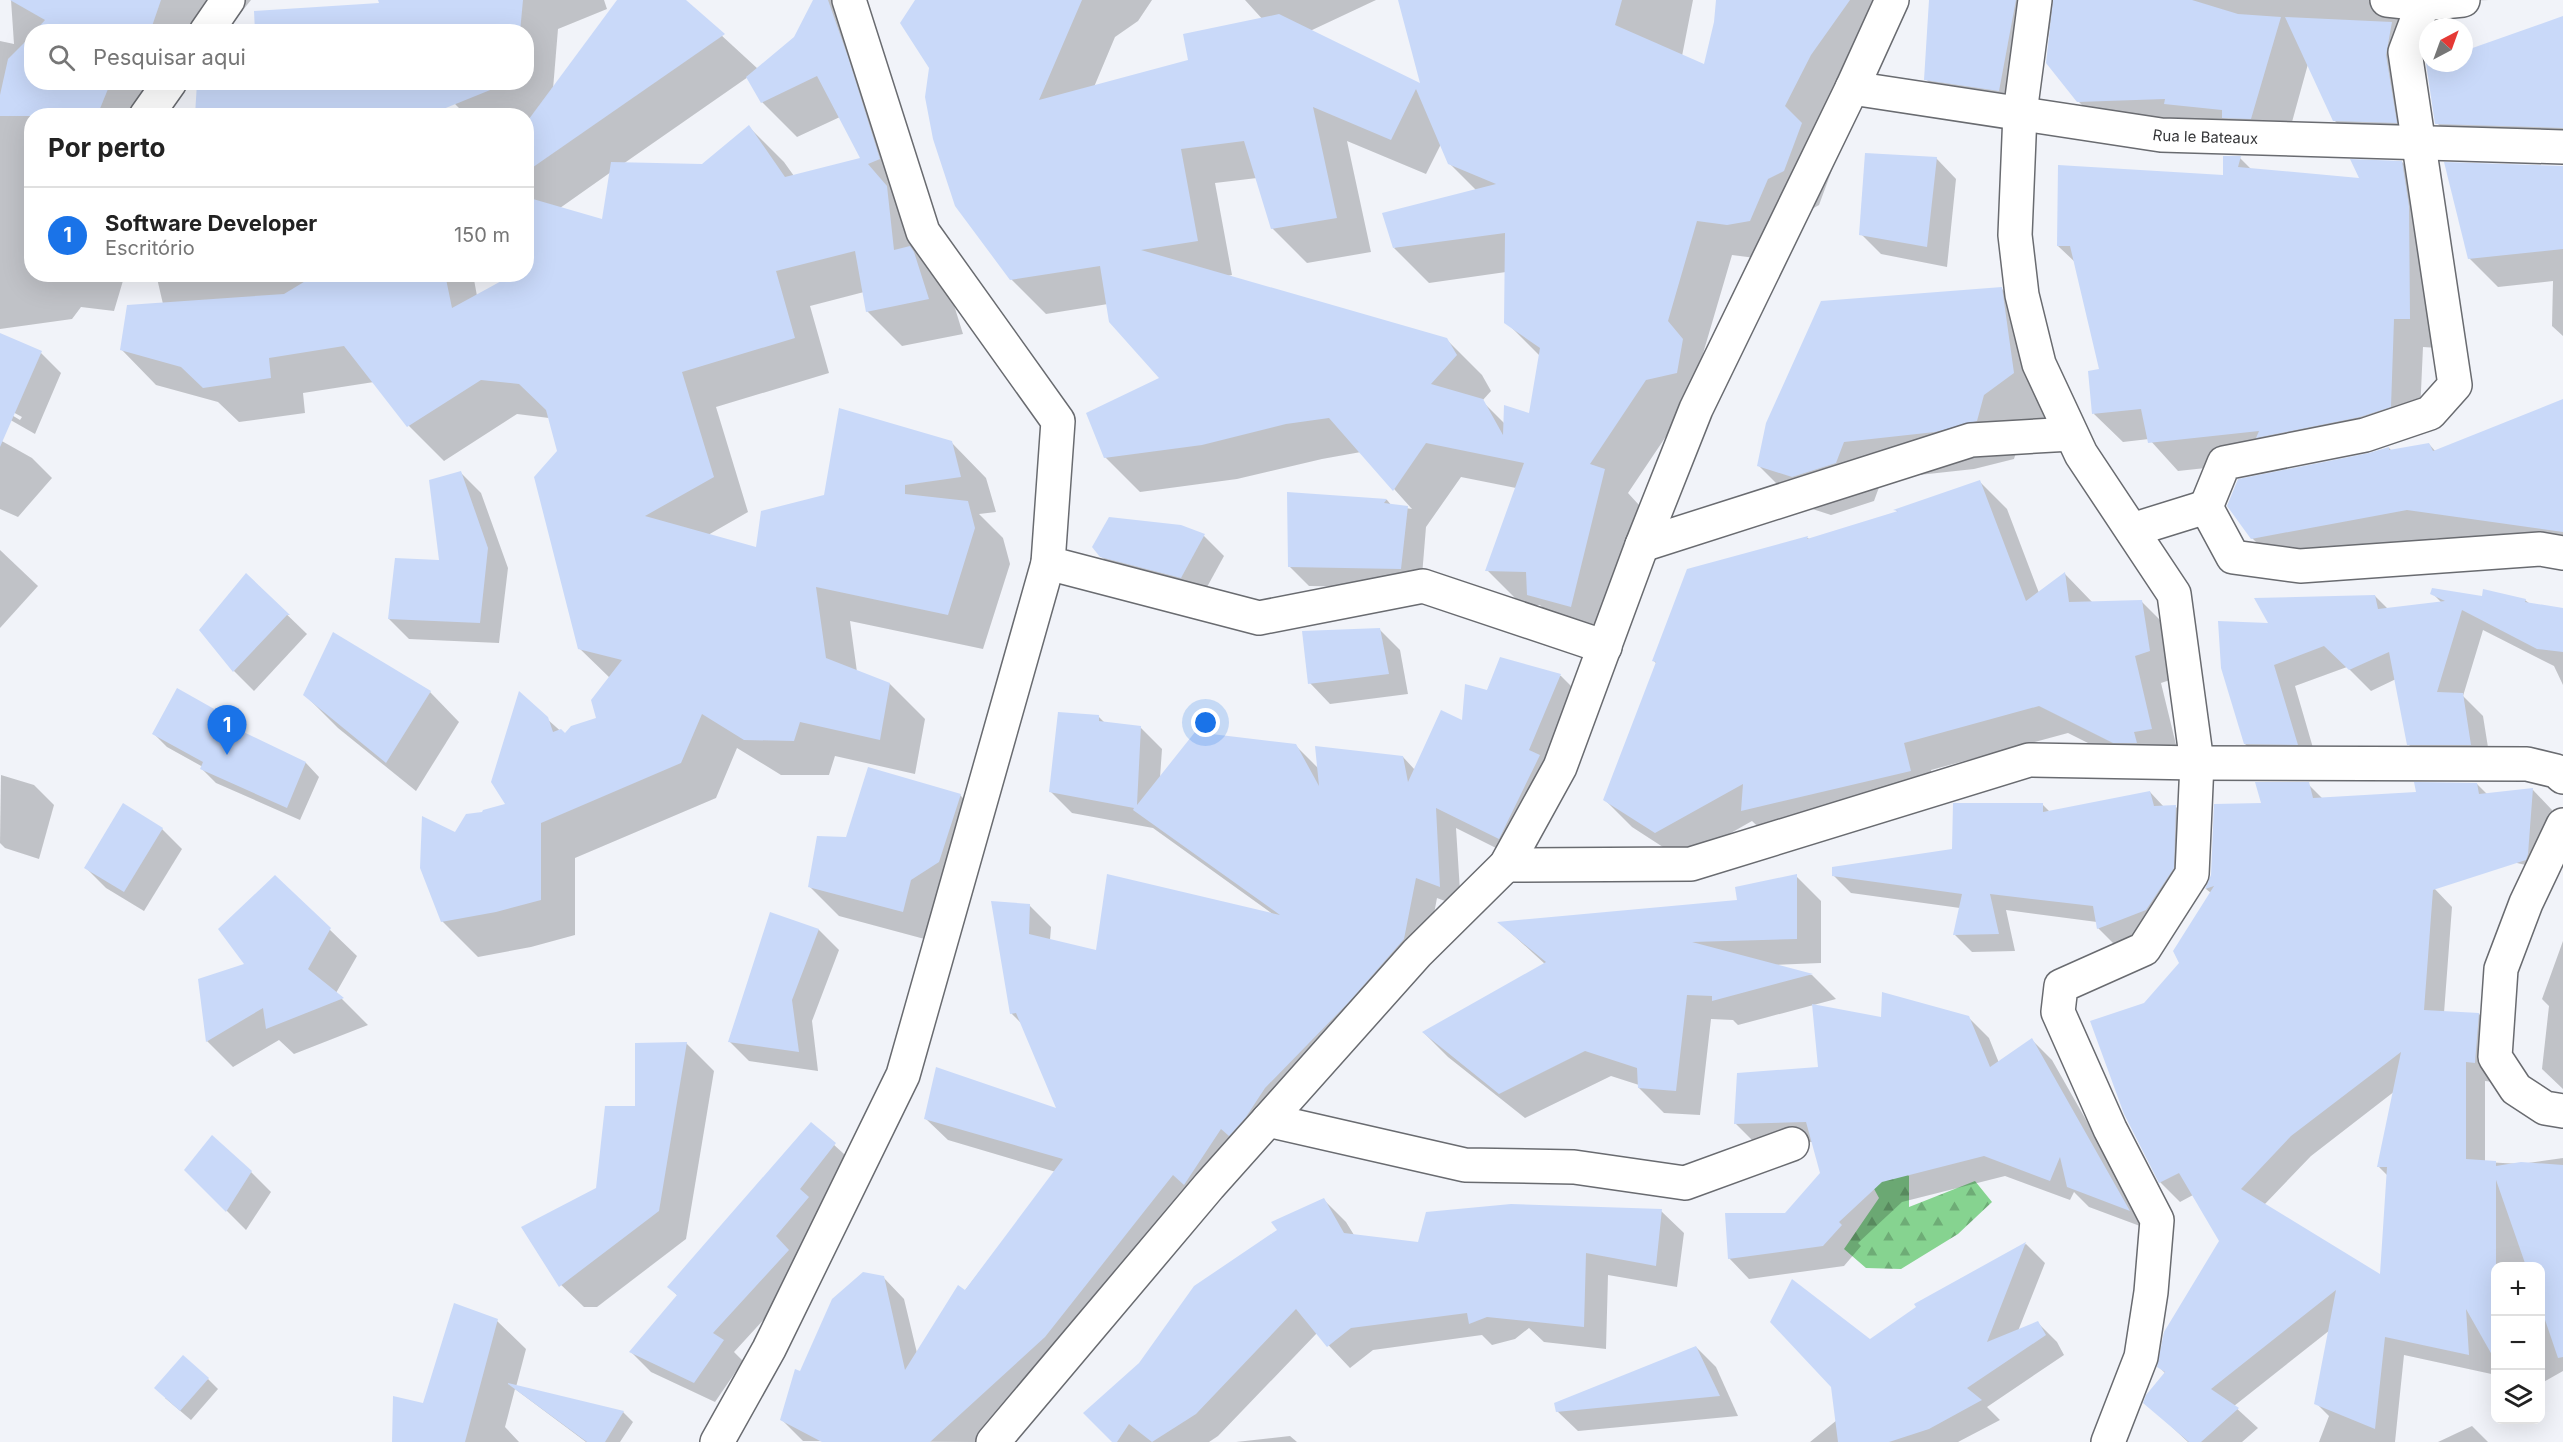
<!DOCTYPE html>
<html lang="pt">
<meta charset="utf-8">
<style>
body{margin:0;font-family:Inter,sans-serif;background:#f2f2f2;color:#222}
.controls{position:absolute;right:18px;bottom:18px;display:grid;overflow:hidden;border-radius:12px;box-shadow:0 6px 24px #0002}
.controls button{width:54px;height:54px;display:grid;place-items:center;padding:0;border:0;border-bottom:2px solid #e0e0e0;background:#fff;color:#222;font:30px sans-serif}
.compass{position:absolute;left:2419px;top:18px;width:54px;height:54px;border-radius:50%;background:#fff;box-shadow:0 6px 24px #0002;rotate:41deg}
.you{position:absolute;left:1206px;top:723px;width:21px;height:21px;margin:-15px;border:4px solid #fff;border-radius:50%;background:#1a73e8;box-shadow:0 0 0 9px #1a73e833}
.badge{display:grid;place-items:center;width:39px;height:39px;border-radius:50%;background:#1a73e8;color:#fff;font-size:20px;font-weight:700}
.pin{position:absolute;translate:-50% -50px;filter:drop-shadow(0 2px 3px #0008)}
.pin::after{content:'';position:absolute;top:32px;width:21px;height:18px;background:inherit;clip-path:polygon(0 0,100% 0,50% 100%)}
.list{margin:0;padding:0;list-style:none}
h2{display:flex;justify-content:space-between;align-items:center;height:78px;margin:0;padding:0 24px;font-size:26px}
h2 small{font-size:20px;font-weight:400;color:#767676}
.list li{display:grid;grid-template-columns:39px 1fr auto;gap:18px;align-items:center;box-sizing:border-box;height:96px;padding:0 24px;border-top:2px solid #e0e0e0}
.list b{display:block;font-size:22px;white-space:nowrap}
.list p{margin:0;font-size:20px;white-space:nowrap;color:#767676}
.list em{font-size:20px;font-style:normal;color:#767676}
.icon{flex:none;width:33px;height:33px;fill:none;stroke:currentColor;stroke-width:2;stroke-linecap:round;stroke-linejoin:round}
.map{position:relative;flex:none;width:2563px;height:1442px;overflow:hidden}
.search{position:absolute;background:#fff;box-shadow:0 6px 24px #0002;left:24px;top:24px;width:510px;height:66px;display:flex;align-items:center;gap:15px;box-sizing:border-box;padding:0 21px;border-radius:24px;color:#767676;font-size:22px}
.panel{position:absolute;background:#fff;box-shadow:0 6px 24px #0002;left:24px;top:108px;width:510px;height:174px;border-radius:24px}
.map>svg:first-child{display:block}
.forest{fill:url(#forest-firs)}
.shadow{fill:#0003;fill-rule:evenodd}
.building{fill:#c9d9f9;fill-rule:evenodd}
.lines{fill:none;stroke-linecap:round;stroke-linejoin:round}
.minor-casing{stroke:#696b70;stroke-width:36}
.tertiary-casing{stroke:#696b70;stroke-width:36}
.minor{stroke:#fff;stroke-width:33}
.tertiary{stroke:#fff;stroke-width:33}
.labels{text-anchor:middle;dominant-baseline:central;stroke-width:6;stroke-linejoin:round;paint-order:stroke}
.street-label{font-size:15px;fill:#343537;stroke:#fff}
</style>
<div class="map">
<svg width="2563" height="1442" viewBox="0 0 2563 1442">
<defs>
<pattern id="forest-firs" width="22" height="20" patternUnits="userSpaceOnUse" patternTransform="scale(1.5)"><rect width="22" height="20" fill="#86d390"/><path d="M5 1l3.5 6h-7zM16 11l3.5 6h-7z" fill="#6eac76"/></pattern>
</defs>
<rect width="100%" height="100%" fill="#f1f3f9"/>
<path class="forest" d="M1875,1148L1909,1176V1207L1975,1181L1992,1202L1958,1234L1901,1269L1866,1268L1844,1249L1879,1198L1860,1163Z"/>
<g class="shadow">
<path d="M11,0H251L235,20L196,29L195,32H32V82H175L147,116H32V274H125L114,311L81,307L72,319L0,329V41L14,44Z"/>
<path d="M380,0H604L607,9L558,29L553,89L619,0H683L758,69L795,38L815,0H837L949,289L963,334L902,346L867,311L864,292L810,306L829,373L716,407L748,512L708,535L757,549L825,496L951,442L986,478L996,512L979,514L1003,538L1010,564L983,649L850,621L857,672L890,684L925,719L915,774L835,756L829,775H781L737,748L716,798L575,858V935L531,947L478,957L442,921L456,833L483,813L508,805L547,719L565,735L598,719L610,678L579,648L558,451L549,418L517,414L444,461L409,426L374,382L303,393L305,413L239,422L218,402L156,385L121,349L163,304L156,274H473L477,296L526,274V116H467L455,104L447,82H526V32H257L381,4ZM748,77L762,102L797,137L840,117L862,159L794,176L784,162L749,127L703,165L623,164ZM611,172L604,221L560,208Z"/>
<path d="M917,0H1152L1138,21L1115,37L1094,87L1190,61L1265,22L1245,0H1376L1310,31L1422,86L1400,0H1693L1682,56L1705,66L1716,22L1717,0H1896L1819,142L1836,159L1819,205L1803,214L1763,259L1732,255L1702,357L1718,375L1681,414L1628,493L1639,505L1606,641L1563,629L1540,605H1522L1487,570L1516,488L1461,477L1426,527L1421,588L1309,586L1289,566L1288,494L1387,500L1392,506L1412,509L1361,452L1322,459L1237,479L1140,492L1105,457L1162,378L1108,304L1046,314L1011,279L931,68ZM1347,141L1426,174L1441,144L1449,163L1477,191L1394,248L1429,283L1506,272V322L1540,356L1530,415L1505,424L1482,401L1491,391L1482,375L1447,340L1227,276L1232,275L1215,183L1257,178L1272,228L1307,263L1371,252Z"/>
<path d="M1930,0H2489L2425,3L2401,30L2423,53L2425,152L2364,150L2334,120L2308,64L2284,151L2111,134L2078,101L2051,23L2031,123L1958,112L1926,79Z"/>
<path d="M2563,18V155L2465,151L2436,122L2433,63H2464V52Z"/>
<path d="M435,82L441,116H197Z"/>
<path d="M1936,158L1956,179L1947,267L1881,254L1861,234Z"/>
<path d="M2240,158L2252,170L2361,180L2402,162L2431,191L2438,348L2423,347L2419,435L2390,445L2286,466L2280,460L2178,471L2149,439L2123,442L2094,414L2101,370L2076,263L2058,246L2224,176Z"/>
<path d="M2563,167V336L2552,326L2553,281L2498,287L2469,258Z"/>
<path d="M2001,288L2039,326L2052,412L2022,433L2014,459L1974,469L1882,479L1874,501L1831,515L1797,504L1759,466Z"/>
<path d="M0,334L41,353L61,373L35,434L0,414V408L20,420L22,417L0,405Z"/>
<path d="M2563,401V556L2436,538L2281,567L2252,538L2369,455L2389,448L2392,451L2429,444L2436,452Z"/>
<path d="M0,440L32,458L52,478L18,517L0,509Z"/>
<path d="M461,473L481,493L508,568L499,643L409,639L389,619L440,561Z"/>
<path d="M1980,482L2007,509L2039,593L2065,574L2093,603L2142,602L2169,629L2176,678L2161,683L2179,757L2142,770L2068,733L1931,770L1937,798L1770,838L1752,821L1683,860L1632,827L1605,800L1657,664L1654,661L1689,571L1808,538L1810,540L1898,513L1896,510Z"/>
<path d="M1181,526L1204,536L1224,556L1201,598L1122,577L1101,556Z"/>
<path d="M0,550L38,586L0,628Z"/>
<path d="M246,575L307,634L254,691L234,671L201,630Z"/>
<path d="M2432,593L2525,600L2530,604L2563,609V685L2554,666L2483,630L2463,696L2483,716L2491,766L2430,765L2408,744L2396,679L2371,691L2347,667L2295,686L2318,765H2267L2245,744L2270,624L2375,596L2388,609L2442,603Z"/>
<path d="M1380,630L1400,650L1408,694L1330,704L1310,683Z"/>
<path d="M1501,659L1561,676L1582,697L1520,860L1456,828L1461,907L1437,898L1425,961L1066,1358L975,1442L803,1441L782,1420L883,1277L904,1299L917,1353L1056,1172L948,1140L926,1119L1059,1111L1023,1025L1011,1013L1029,905L1051,927L1050,940L1097,952L1274,915L1153,828L1072,813L1051,792L1098,716L1105,723L1140,727L1162,749L1160,778L1295,745L1319,769L1403,757L1415,770L1463,722L1487,691Z"/>
<path d="M430,692L459,722L416,791L338,728L308,698Z"/>
<path d="M215,711L229,724L227,727L306,763L319,777L300,820L216,783L202,769L203,767L167,747L153,733Z"/>
<path d="M1,775L34,785L54,805L39,859L5,848L0,843Z"/>
<path d="M2308,784L2323,799L2418,794L2477,784L2487,794L2533,790L2552,810L2548,870L2443,846L2433,887L2452,907L2444,1013L2479,1014L2498,1034L2494,1082L2485,1081V1162L2521,1164L2563,1158V1371L2540,1384V1266H2496V1375L2404,1355L2395,1442H2319L2329,1416L2318,1405L2330,1330L2234,1406L2258,1428L2242,1442H2188L2145,1402L2166,1374L2159,1367L2221,1241L2193,1195L2180,1202L2160,1182L2125,1113L2144,1004L2181,963L2211,893L2206,889L2212,875L2263,804ZM2395,1091L2379,1167L2388,1176L2381,1276L2264,1205L2311,1156Z"/>
<path d="M2150,792L2164,807H2176L2193,824L2164,928L2115,945L2098,928L2097,922L2006,910L2015,951L1972,952L1955,935L1960,908L1851,893L1834,876L1954,851L2042,804L2050,812Z"/>
<path d="M960,795L989,825L932,941L839,916L810,887L847,838Z"/>
<path d="M162,829L182,849L144,911L106,888L86,868Z"/>
<path d="M1796,876L1821,901V963L1774,965L1812,975L1836,999L1738,1025L1733,1020L1711,1019L1700,1115L1664,1113L1639,1088V1085L1611,1076L1525,1118L1448,1057L1424,1033L1545,964L1500,923L1738,901Z"/>
<path d="M275,877L357,956L336,993L368,1025L294,1054L279,1040L233,1067L207,1041L247,964Z"/>
<path d="M771,914L819,930L839,950L812,1021L818,1071L749,1061L729,1041Z"/>
<path d="M2563,941V1089L2542,1069L2549,1006L2542,999Z"/>
<path d="M1968,1017L1989,1038L1999,1063L2032,1040L2052,1060L2148,1229L2089,1207L2074,1192L2070,1200L2005,1176L1902,1202L1858,1243L1861,1246L1844,1266L1749,1279L1729,1258L1786,1215L1822,1173L1813,1142L1755,1143L1735,1123L1819,1069L1882,1019Z"/>
<path d="M686,1043L714,1071L686,1239L597,1307H584L555,1279L636,1108Z"/>
<path d="M811,1124L855,1164L828,1218L795,1257L808,1271L734,1352L743,1361L715,1402L651,1372L631,1352L678,1296L669,1287Z"/>
<path d="M186,1170L251,1172L271,1192L246,1230Z"/>
<path d="M1324,1200L1346,1222L1354,1235L1419,1244L1661,1211L1684,1233L1677,1287L1608,1275L1606,1349L1544,1342L1529,1328L1515,1339L1492,1345L1482,1335L1373,1350L1350,1368L1317,1333L1218,1436L1209,1442H1114L1085,1413Z"/>
<path d="M2026,1244L2045,1263L2018,1331L2038,1323L2057,1342L2064,1355L1987,1407L2000,1420L1958,1442H1810L1837,1420L1870,1341L1918,1308L1916,1304Z"/>
<path d="M497,1321L526,1349L516,1387L623,1412L633,1422L620,1442H586L515,1389L505,1427L519,1442H394Z"/>
<path d="M1696,1347L1716,1367L1738,1416L1578,1431L1557,1411Z"/>
<path d="M208,1379L218,1389L191,1420L165,1398Z"/>
<path d="M2472,1426L2488,1442H2438Z"/>
<path d="M1290,1436L1297,1442H1236Z"/>
</g>
<g class="building">
<path d="M10,0H161L150,32H34L45,20Z"/>
<path d="M378,0H523L520,32H255L254,11L379,3Z"/>
<path d="M617,0H686L725,34L526,172V123Z"/>
<path d="M813,0H828L848,57L880,159L868,164L887,186L894,250L910,246L914,252L929,299L866,312L855,251L776,271L795,338L682,372L714,477L645,516L756,547L761,511L824,495L839,408L952,441L961,477L905,485V494L968,501L975,528L948,615L816,587L826,658L890,683L880,740L800,722L794,741L744,740L702,714L681,763L541,823V900L496,912L441,922L420,868L422,816L455,832L466,814L482,812L483,810L505,804L491,782L519,691L548,717L553,732L561,729L565,733L571,726L596,718L591,700L622,660L578,649L534,477L557,451L546,410L519,384L481,380L407,427L344,346L269,358L271,378L203,388L181,367L120,350L127,305L284,294L317,274H445L452,308L514,274H526V197L602,219L611,162L702,164L749,125L785,177L860,158L817,76L761,103L746,77L794,37Z"/>
<path d="M915,0H1082L1039,100L1188,60L1183,34L1279,14L1420,83L1398,0H1622L1615,25L1704,64L1714,22L1716,0H1850L1811,55L1785,106L1802,123L1784,171L1768,179L1750,221L1727,225L1697,221L1668,321L1683,339L1677,373L1646,380L1590,464L1605,469L1571,607L1527,595L1526,572L1485,571L1524,463L1426,443L1393,491L1329,418L1286,424L1202,445L1104,458L1086,413L1159,378L1109,322L1100,266L1010,280L955,206L933,139L925,97L929,68L900,23ZM1416,89L1448,164L1496,184L1382,213L1393,248L1505,233L1504,323L1540,348L1529,413L1504,405L1503,435L1483,399L1431,384L1457,355L1447,338L1141,250L1198,241L1181,149L1244,141L1271,229L1337,218L1313,107L1391,140Z"/>
<path d="M1929,0H2016L1999,91L1924,80Z"/>
<path d="M2053,0H2192L2238,14L2281,17L2251,119L2222,118V110L2164,104L2165,99L2077,102L2046,63Z"/>
<path d="M2563,16V128L2435,124L2426,63H2464V51Z"/>
<path d="M2285,17L2392,22L2386,55L2397,123L2333,121Z"/>
<path d="M32,35V82H114L108,89L97,116H0V95L8,59Z"/>
<path d="M197,82H510L426,116H195Z"/>
<path d="M1865,153L1937,157L1927,247L1859,235Z"/>
<path d="M2223,156H2241L2238,167L2359,178L2350,159L2402,161L2409,206L2410,319H2394L2391,407L2360,417L2256,438L2259,431L2148,443L2141,409L2092,414L2088,371L2099,369L2070,246H2057L2058,165L2223,175Z"/>
<path d="M2444,162L2563,166V249L2468,259Z"/>
<path d="M2002,287L2014,373L1984,395L1977,421L1935,432L1844,442L1836,463L1792,477L1757,466L1766,423L1821,301Z"/>
<path d="M0,333L42,351L0,447Z"/>
<path d="M2563,399V532L2407,510L2251,539L2227,506L2238,479L2369,453L2389,447V450L2429,443L2433,451Z"/>
<path d="M461,471L488,548L480,623L388,619L395,558L439,560L429,480Z"/>
<path d="M1980,480L2026,601L2065,572L2069,602L2142,600L2150,651L2135,656L2152,729L2134,732L2137,743H2113L2039,706L1904,743L1911,771L1741,811L1743,784L1655,833L1603,800L1656,662L1652,661L1687,569L1808,536L1807,539L1898,511L1893,510Z"/>
<path d="M1287,492L1387,499L1384,503L1408,506L1401,569L1288,567Z"/>
<path d="M1109,517L1181,525L1205,534L1181,578L1100,557L1092,547Z"/>
<path d="M246,573L290,615H287L233,672L199,630Z"/>
<path d="M2432,588L2482,596L2483,589L2526,599L2525,602L2563,608V652L2537,649L2462,610L2437,692L2463,693L2471,745H2407L2389,652L2349,670L2324,646L2274,665L2298,745L2244,744L2221,668L2218,621L2268,623L2254,598L2375,595L2378,609L2445,601L2430,594Z"/>
<path d="M1380,628L1389,674L1308,684L1302,631Z"/>
<path d="M333,632L431,691L386,763L303,695Z"/>
<path d="M1500,657L1561,674L1529,750L1540,755L1499,839L1436,808L1440,887L1416,878L1404,939L1348,1003L1265,1088L1246,1117L1229,1136L1221,1129L1184,1185L1173,1175L1045,1337L930,1442H822L780,1420L795,1369L800,1371L832,1299L863,1272L884,1276L905,1370L958,1285L965,1290L1063,1159L924,1119L936,1067L1056,1108L1016,1013L1010,1014L991,901L1030,904L1029,934L1096,950L1107,874L1280,915L1133,810L1134,808L1049,792L1058,712L1099,715V721L1141,726L1137,805L1195,732L1296,744L1319,786L1315,746L1403,756L1408,782L1441,710L1462,720L1465,684L1487,690Z"/>
<path d="M177,688L216,710L212,717L306,762L287,808L200,769L203,762L152,734Z"/>
<path d="M868,767L961,794L939,862L911,880L903,912L808,887L817,836L846,837Z"/>
<path d="M2255,782H2309L2313,798L2416,792L2414,782L2477,783L2479,794L2533,788L2528,854L2526,860L2433,890L2424,1010L2479,1013L2475,1063L2466,1062V1159L2496,1161V1166L2521,1162L2563,1165V1357L2558,1358L2541,1308V1266H2526L2496,1180V1362L2466,1309L2469,1355L2385,1337L2375,1429L2314,1404L2336,1290L2211,1389L2239,1408L2201,1442H2189L2143,1403L2146,1395L2165,1372L2157,1367L2164,1332L2219,1241L2179,1173L2159,1183L2124,1114L2090,1021L2144,1003L2179,963L2173,951L2214,886L2205,889L2211,875L2214,804L2261,803ZM2401,1052L2377,1167H2387L2380,1274L2241,1189L2291,1136Z"/>
<path d="M2150,791L2154,806L2176,805L2174,868L2146,910L2097,929L2093,906L1990,894L1999,934L1953,935L1962,894L1832,876V867L1952,849L1953,803H2043V812Z"/>
<path d="M123,803L163,828L124,892L84,868Z"/>
<path d="M1797,874V939L1692,942L1813,974L1712,1001V996L1687,995L1676,1091L1638,1088L1637,1068L1585,1051L1499,1094L1422,1032L1546,962L1497,922L1737,900L1735,887Z"/>
<path d="M275,875L331,928L308,969L344,998L266,1029L263,1008L206,1042L198,979L244,964L218,929Z"/>
<path d="M770,912L819,929L792,1000L799,1052L728,1042Z"/>
<path d="M1882,992L1969,1016L1990,1067L2032,1038L2130,1211L2067,1187L2060,1157L2050,1181L1984,1156L1882,1182L1839,1222L1842,1225L1823,1246L1728,1259L1725,1213H1785L1820,1173L1806,1122L1734,1124L1737,1073L1818,1067L1812,1004L1881,1017Z"/>
<path d="M687,1042L659,1211L559,1287L521,1227L596,1188L605,1106H635V1043Z"/>
<path d="M811,1122L836,1143L800,1189L809,1197L776,1236L789,1250L713,1333L724,1340L694,1383L629,1352L677,1295L667,1287Z"/>
<path d="M212,1135L252,1171L226,1212L184,1170Z"/>
<path d="M1324,1198L1344,1233L1418,1242L1426,1212L1511,1204L1662,1209L1656,1266L1586,1253L1584,1327L1487,1317L1469,1324L1467,1313L1351,1328L1327,1347L1296,1309L1196,1414L1152,1442L1129,1424L1117,1442H1112L1083,1413L1139,1363L1194,1286L1277,1230L1271,1222Z"/>
<path d="M2026,1242L1987,1342L2038,1321L2046,1335L1967,1388L1982,1400L1929,1429L1889,1442H1838L1831,1387L1770,1322L1792,1279L1870,1339L1916,1307L1914,1304Z"/>
<path d="M454,1303L498,1319L465,1442H392L393,1396L423,1403Z"/>
<path d="M1696,1346L1720,1396L1556,1412L1554,1403Z"/>
<path d="M183,1355L209,1378L180,1411L154,1388Z"/>
<path d="M508,1384V1383L624,1411L605,1442H587Z"/>
</g>
<g class="lines">
<defs>
<g id="minor">
<path d="M849,0L923,232L1058,421L1048,563L1259,618L1423,586L1605,647"/>
<path d="M2035,0L2020,113L2015,235L2022,295L2039,364L2081,454L2174,594L2197,763L2192,874L2144,949L2061,986L2058,1012L2110,1129L2157,1220L2151,1292L2141,1357L2108,1442"/>
<path d="M2387,0L2423,4"/>
<path d="M206,32L228,0"/>
<path id="s1" d="M1852,88L2161,135L2563,147"/>
<path d="M146,116L170,82"/>
<path d="M2206,507L2224,463L2365,435L2430,413L2455,385L2405,52L2423,4L2463,0"/>
<path d="M2206,507L2233,557L2300,566L2540,549L2563,553"/>
<path d="M2132,530L2206,507"/>
<path d="M1642,545L1971,440L2071,434"/>
<path d="M2563,825L2526,903L2501,969L2495,1057L2516,1089L2545,1108L2563,1111"/>
<path d="M1506,865L1691,864L2029,760L2197,763L2527,764L2556,771L2563,777"/>
<path d="M1268,1120L1465,1165L1574,1167L1685,1183L1792,1144"/>
<path d="M717,1442L769,1349L903,1075L1048,563"/>
</g>
<path id="tertiary" d="M993,1442L1209,1186L1417,953L1506,865L1560,767L1642,545L1696,409L1852,88L1892,0"/>
</defs>
<use href="#minor" class="minor-casing"/>
<use href="#tertiary" class="tertiary-casing"/>
<use href="#minor" class="minor"/>
<use href="#tertiary" class="tertiary"/>
</g>
<g class="labels">
<g class="street-label">
<text stroke="none"><textPath href="#s1" startOffset="357">Rua le Bateaux</textPath></text>
</g>
</g>
</svg>
<div class="controls">
<button>+</button>
<button>−</button>
<button><svg class="icon" aria-label="layers" viewBox="0 0 24 24"><path d="M12 4l9 5-9 5-9-5zM3 14l9 5 9-5"/></svg></button>
</div>
<svg class="compass" viewBox="-18 -18 36 36"><path d="M0-13l5 13h-10z" fill="#e53935"/><path d="M0 13l5-13h-10z" fill="#767676"/></svg>
<div class="you"></div>
<div class="pin badge" style="left:227px;top:755px">1</div>
<div class="search"><svg class="icon" aria-label="search" viewBox="0 0 24 24"><circle cx="10" cy="10" r="6"/><path d="M15 15l6 6"/></svg>Pesquisar aqui</div>
<section class="panel">
<h2>Por perto<small></small></h2>
<ul class="list">
<li><span class="badge">1</span><div><b>Software Developer</b><p>Escritório</p></div><em>150 m</em></li>
</ul>
</section>
</div>
